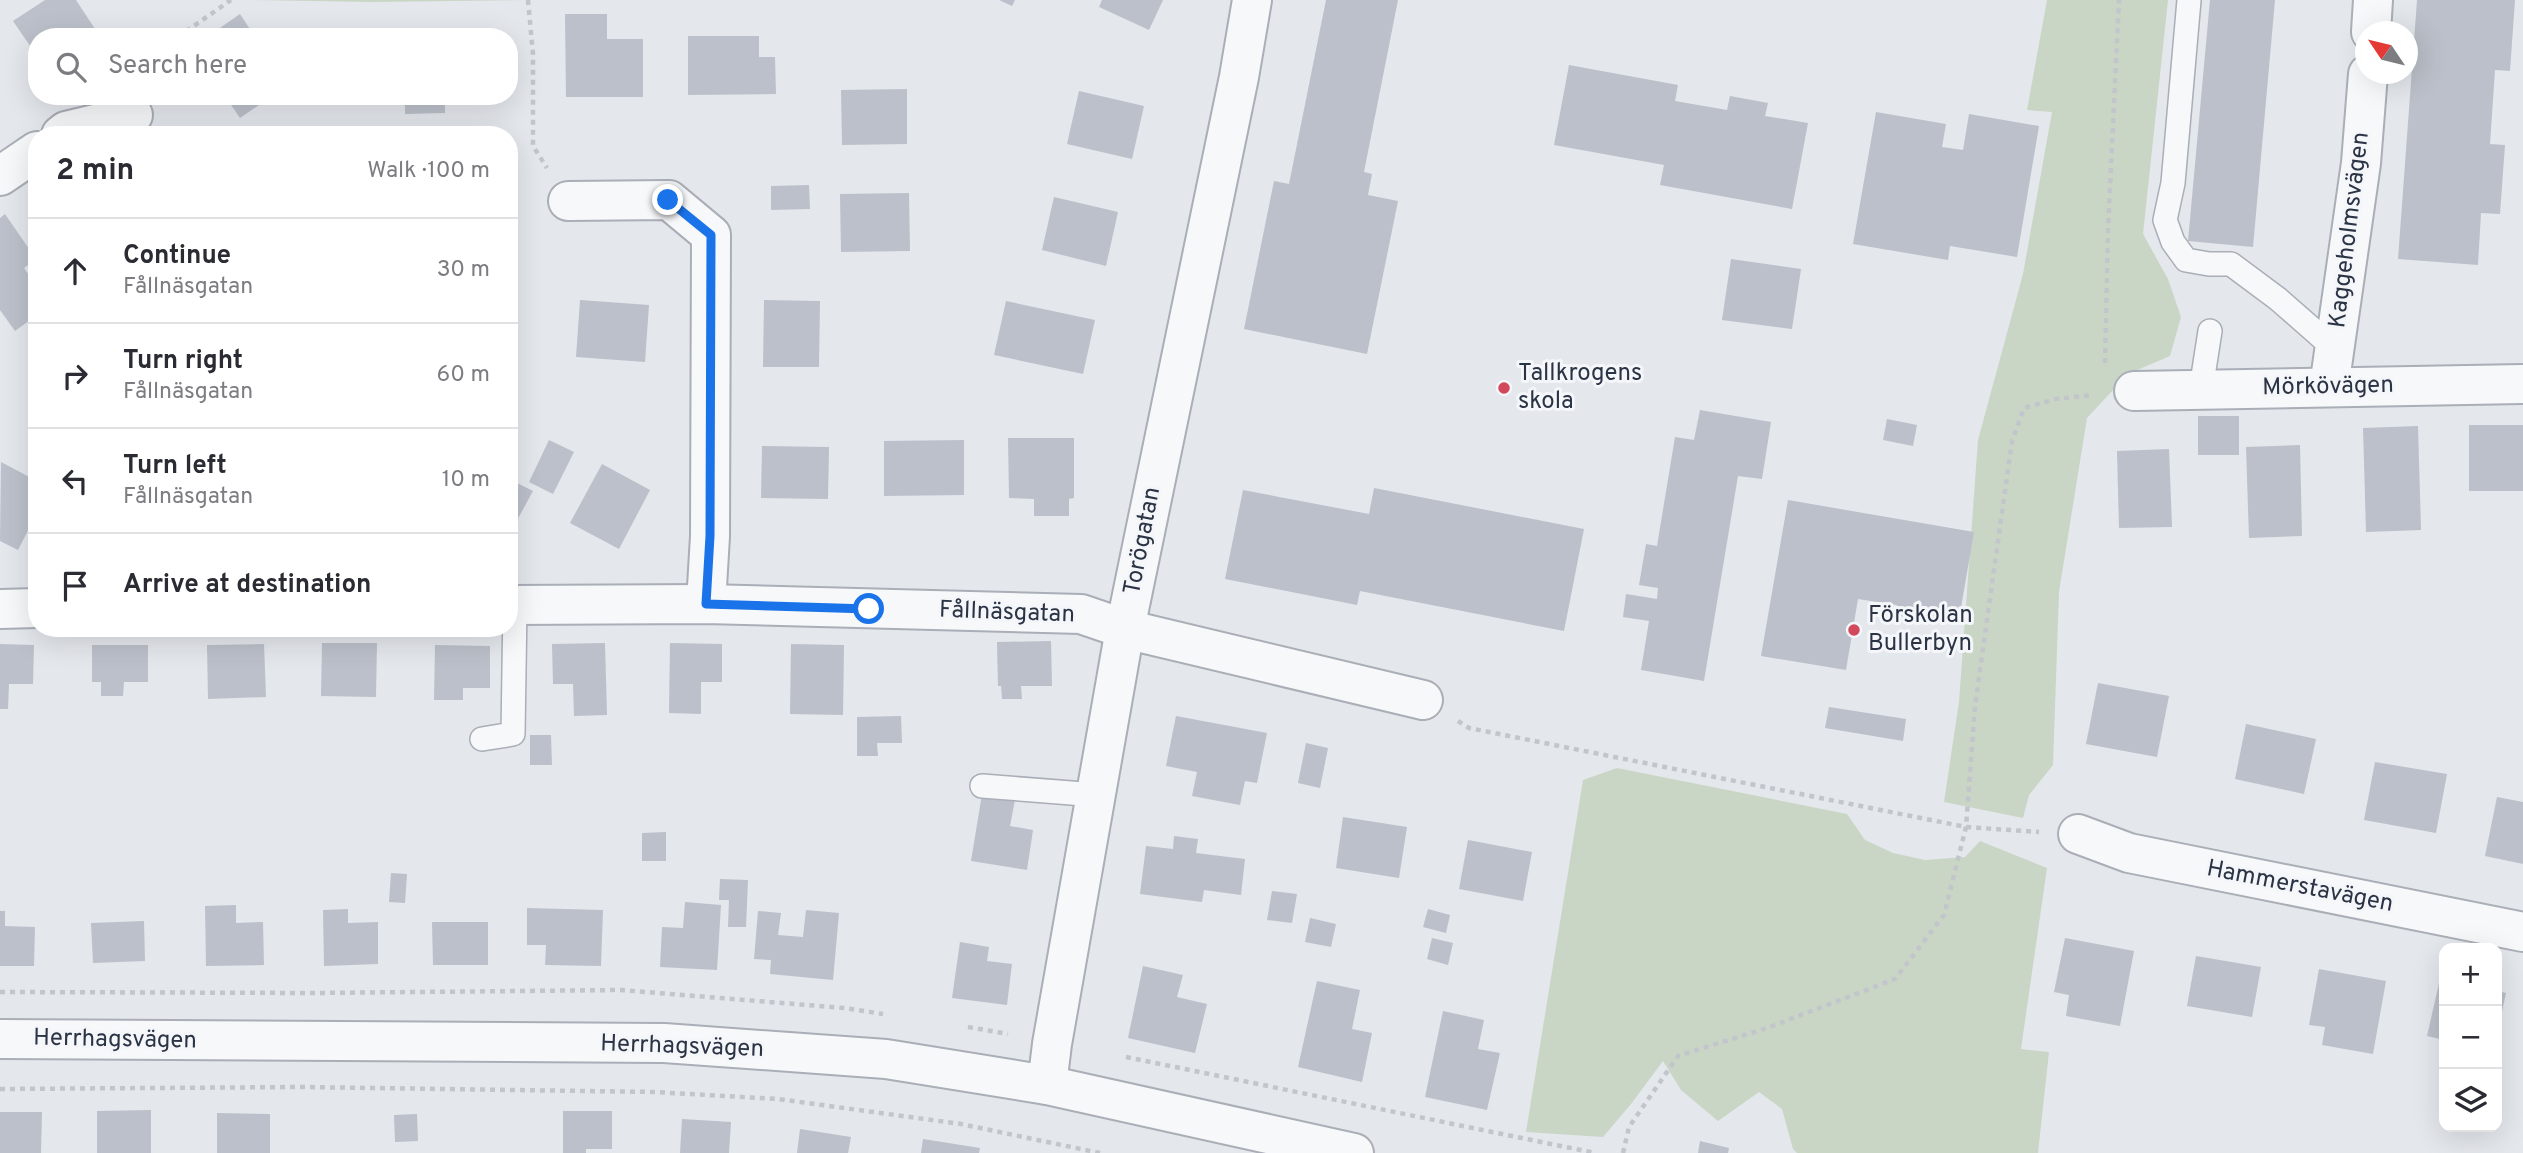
<!DOCTYPE html>
<meta charset="utf-8">
<style>
body{margin:0;font-family:Overpass,sans-serif;background:#f2f2f3;color:#2b2b33}
.controls{position:absolute;right:21px;bottom:21px;display:grid;overflow:hidden;border-radius:14px;box-shadow:0 7px 28px #0002}
.controls button{width:63px;height:63px;display:grid;place-items:center;padding:0;border:0;border-bottom:2px solid #e1e1e2;background:#fff;color:#2b2b33;font:35px sans-serif}
.compass{position:absolute;left:2355px;top:21px;width:63px;height:63px;border-radius:50%;background:#fff;box-shadow:0 7px 28px #0002;rotate:305deg}
.stop{position:absolute;width:21px;height:21px;margin:-16px;border:5px solid #1a73e8;border-radius:50%;background:#fff}
.stop.end{background:#1a73e8;border-color:#fff;box-shadow:0 2px 7px #0008}
.list{margin:0;padding:0;list-style:none}
h2{display:flex;justify-content:space-between;align-items:center;height:91px;margin:0;padding:0 28px;font-size:30px}
h2 small{font-size:23px;font-weight:400;color:#7c7c81}
.list li{display:grid;grid-template-columns:46px 1fr auto;gap:21px;align-items:center;box-sizing:border-box;height:105px;padding:0 28px;border-top:2px solid #e1e1e2}
.list b{display:block;font-size:26px;white-space:nowrap}
.list p{margin:0;font-size:23px;white-space:nowrap;color:#7c7c81}
.list em{font-size:23px;font-style:normal;color:#7c7c81}
.icon{flex:none;width:38px;height:38px;fill:none;stroke:currentColor;stroke-width:2;stroke-linecap:round;stroke-linejoin:round}
.map{position:relative;flex:none;width:2523px;height:1153px;overflow:hidden}
.search{position:absolute;background:#fff;box-shadow:0 7px 28px #0002;left:28px;top:28px;width:490px;height:77px;display:flex;align-items:center;gap:18px;box-sizing:border-box;padding:0 24px;border-radius:28px;color:#7c7c81;font-size:26px}
.panel{position:absolute;background:#fff;box-shadow:0 7px 28px #0002;left:28px;top:126px;width:490px;height:511px;border-radius:28px}
.map>svg:first-child{display:block}
.green{fill:#c9d6c5}
.building{fill:#bbc0ca}
.lines{fill:none;stroke-linecap:round;stroke-linejoin:round}
.lane-casing{stroke:#a9aeb7;stroke-width:26}
.street-casing{stroke:#a9aeb7;stroke-width:42}
.path{stroke:#c2c5cb;stroke-width:4.5;stroke-dasharray:5 5;stroke-linecap:butt}
.lane{stroke:#f7f8fa;stroke-width:23}
.street{stroke:#f7f8fa;stroke-width:38}
.route{stroke:#1a73e8;stroke-width:9}
.poi-dot{fill:#d1495b;stroke:#f4f6f9;stroke-width:2.5}
.labels{text-anchor:middle;dominant-baseline:central;stroke-width:6;stroke-linejoin:round;paint-order:stroke}
.street-label{font-size:24px;fill:#2b3445;stroke:#f4f6f9}
.poi-label{font-size:24px;fill:#2b3445;stroke:#f4f6f9;text-anchor:start}
</style>
<div class="map">
<svg width="2523" height="1153" viewBox="0 0 2523 1153">
<rect width="100%" height="100%" fill="#e4e7ec"/>
<g class="green">
<path d="M250,0H520L373,2Z"/>
<path d="M2047,0H2168L2143,234L2168,279L2181,317L2170,356L2128,374L2087,418L2059,592L2053,765L2029,795L2023,818L1944,802L1959,702L1978,440L2023,274L2052,112L2027,110Z"/>
<path d="M1617,768L1847,814L1865,840L1893,853L1925,860L1965,857L1980,841L2047,868L2021,1049L2049,1052L2038,1153H1797L1793,1149L1782,1109L1759,1092L1718,1121L1681,1090L1663,1061L1631,1104L1603,1137L1526,1132L1583,780Z"/>
</g>
<g class="building">
<path d="M45,0H76L97,32L90,37H37V56L13,21Z"/>
<path d="M999,0H1015L1012,6Z"/>
<path d="M1102,0H1163L1149,30L1099,7Z"/>
<path d="M1326,0H1398L1364,172L1372,174L1368,195L1398,201L1367,354L1244,329L1274,181L1289,184Z"/>
<path d="M2210,0H2275L2253,247L2188,241Z"/>
<path d="M2417,0H2515L2510,71L2495,70L2490,144L2505,145L2500,214L2481,213L2478,265L2398,259Z"/>
<path d="M240,14L255,37H207Z"/>
<path d="M565,14H607V39H643V97H566Z"/>
<path d="M688,36H759V57H775L776,94L688,95Z"/>
<path d="M1569,65L1678,85L1675,101L1727,110L1730,96L1768,103L1765,116L1808,123L1792,209L1660,185L1664,165L1554,145Z"/>
<path d="M907,89V144L842,145L841,90Z"/>
<path d="M1079,91L1144,106L1132,159L1067,144Z"/>
<path d="M225,96H272L240,118Z"/>
<path d="M405,96H445V113L405,114Z"/>
<path d="M1876,112L1946,124L1942,147L1963,150L1969,114L2039,126L2017,257L1950,246L1948,260L1853,244Z"/>
<path d="M809,185L810,209L771,210V186Z"/>
<path d="M909,193L910,251L841,252L840,194Z"/>
<path d="M1054,197L1118,212L1106,266L1042,250Z"/>
<path d="M5,214L36,259L24,268L37,287V315L15,331L0,310V218Z"/>
<path d="M1731,259L1801,269L1792,329L1722,320Z"/>
<path d="M580,300L649,305L645,362L576,357Z"/>
<path d="M764,300L820,301L819,367H763Z"/>
<path d="M1006,301L1095,320L1083,374L994,355Z"/>
<path d="M1700,410L1771,422L1762,479L1738,476L1704,681L1641,670L1649,621L1623,617L1626,594L1657,599L1658,588L1639,585L1646,544L1657,546L1675,437L1694,440Z"/>
<rect x="2198" y="416" width="41" height="39"/>
<path d="M1887,419L1917,425L1913,446L1883,440Z"/>
<rect x="2469" y="425" width="54" height="66"/>
<path d="M2418,426L2421,530L2366,532L2363,428Z"/>
<path d="M1008,438H1074V498L1069,499V516H1034V499L1009,498Z"/>
<path d="M549,440L574,452L553,494L529,482Z"/>
<path d="M964,440V495L884,496V441Z"/>
<path d="M2300,445L2302,536L2249,538L2246,447Z"/>
<path d="M762,446L829,447L828,499L761,498Z"/>
<path d="M2169,449L2172,527L2119,528L2117,451Z"/>
<path d="M1,462L37,481V513L18,550L0,541Z"/>
<path d="M602,464L650,490L619,549L570,523Z"/>
<path d="M509,479L533,491L509,535Z"/>
<path d="M1374,488L1584,529L1564,631L1360,591L1357,605L1225,579L1243,490L1369,514Z"/>
<path d="M1788,500L1974,532L1958,625L1895,615L1897,605L1858,599L1846,670L1761,656Z"/>
<path d="M1051,641L1052,686H1021L1022,699H1002L1001,686H998L997,642Z"/>
<path d="M322,643H377L376,697L321,696Z"/>
<path d="M605,643L607,715L574,716L573,684H553L552,644Z"/>
<path d="M670,643L722,644V682H701V714L669,713Z"/>
<path d="M0,644L34,645L33,684H9L8,709H0Z"/>
<path d="M264,644L266,697L208,699L207,645Z"/>
<path d="M791,644L844,645L843,715L790,714Z"/>
<path d="M92,645H148V682H124L123,696H101V682H92Z"/>
<path d="M435,645L490,646V688H463V700H434Z"/>
<path d="M2098,683L2169,696L2157,757L2086,744Z"/>
<path d="M1829,707L1906,719L1903,741L1825,728Z"/>
<path d="M901,716L902,743H877L878,756H857V717Z"/>
<path d="M1176,716L1267,733L1257,783L1245,781L1240,805L1192,796L1197,772L1166,766Z"/>
<path d="M2246,724L2316,739L2304,794L2235,779Z"/>
<path d="M530,735H551L552,765H530Z"/>
<path d="M1306,743L1328,748L1320,788L1298,783Z"/>
<path d="M2375,762L2447,774L2436,833L2364,820Z"/>
<path d="M982,794L1015,800L1010,826L1033,830L1027,870L971,861Z"/>
<path d="M2497,797L2523,802V864L2485,856Z"/>
<path d="M1343,817L1407,827L1399,878L1336,868Z"/>
<path d="M666,832V861H642V833Z"/>
<path d="M1174,836L1198,839L1196,853L1245,859L1241,895L1204,890L1202,902L1140,894L1146,846L1173,849Z"/>
<path d="M1468,840L1532,852L1523,901L1459,889Z"/>
<path d="M391,873L407,874L405,903L389,902Z"/>
<path d="M720,879L748,880L746,927H728L729,900H719Z"/>
<path d="M1272,891L1297,894L1292,923L1267,920Z"/>
<path d="M685,902L721,905L717,970L660,967L662,927L683,928Z"/>
<path d="M236,905V923L263,922L264,965L206,966L205,906Z"/>
<path d="M527,908L603,910L601,966L545,965L546,945H527Z"/>
<path d="M348,909V923L378,922V964L324,966L323,910Z"/>
<path d="M1428,909L1450,915L1446,933L1423,927Z"/>
<path d="M806,910L839,913L833,980L770,974L771,960L754,959L758,911L781,913L778,935L803,937Z"/>
<path d="M0,911H5V926L35,927L34,966H0Z"/>
<path d="M1310,918L1336,924L1331,947L1305,942Z"/>
<path d="M144,921L145,961L93,963L91,923Z"/>
<path d="M432,922H488V965H433Z"/>
<path d="M1432,938L1453,943L1448,965L1427,959Z"/>
<path d="M2065,938L2134,951L2120,1026L2066,1016L2069,995L2054,992Z"/>
<path d="M960,942L989,947L987,961L1012,964L1007,1005L952,998Z"/>
<path d="M2196,956L2261,967L2252,1017L2187,1006Z"/>
<path d="M1143,966L1183,975L1177,997L1207,1004L1195,1053L1128,1038Z"/>
<path d="M2319,969L2386,981L2373,1054L2322,1045L2325,1027L2309,1025Z"/>
<path d="M2440,979L2444,980V1040L2427,1036Z"/>
<path d="M1317,981L1360,990L1352,1029L1372,1033L1362,1082L1298,1067Z"/>
<path d="M2497,991L2506,993L2498,1030H2497Z"/>
<path d="M1443,1011L1484,1020L1478,1049L1500,1053L1487,1110L1425,1097Z"/>
<path d="M151,1110V1153H97V1111Z"/>
<path d="M563,1111H612V1149H586V1153H563Z"/>
<path d="M0,1112H42L41,1153H0Z"/>
<path d="M217,1113L270,1114V1153H217Z"/>
<path d="M417,1114L418,1141L395,1142L394,1115Z"/>
<path d="M682,1119L731,1122L729,1153H680Z"/>
<path d="M800,1129L851,1137L848,1153H797Z"/>
<path d="M923,1139L980,1148L979,1153H921Z"/>
<path d="M1700,1141L1729,1148L1728,1153H1698Z"/>
</g>
<g class="lines">
<defs>
<g id="lane">
<path d="M2189,0L2173,183L2165,220L2173,242L2186,260L2209,264H2231L2278,299L2335,349"/>
<path d="M2201,389L2210,331"/>
<path d="M482,739L513,734L515,605"/>
<path d="M982,786L1097,795"/>
</g>
<g id="street">
<path d="M2371,32L2373,0"/>
<path d="M61,135L66,131L133,115"/>
<path d="M0,176L37,151"/>
<path d="M568,201L669,200L711,235L710,536L706,604"/>
<path d="M2329,387L2361,163L2368,74"/>
<path d="M2134,391L2523,384"/>
<path d="M509,605L706,604L1081,614L1125,629L1423,700"/>
<path d="M0,609L37,608"/>
<path d="M2078,834L2129,853L2523,932"/>
<path d="M0,1039L664,1043L886,1059L1047,1085L1354,1153"/>
<path d="M1047,1085L1052,1044L1125,629L1239,77L1252,0"/>
</g>
</defs>
<use href="#lane" class="lane-casing"/>
<use href="#street" class="street-casing"/>
<g class="path">
<path d="M528,0L533,54V146L547,168"/>
<path d="M178,37L231,0"/>
<path d="M2105,363L2108,230L2119,0"/>
<path d="M1458,721L1469,728L1966,827L2039,832"/>
<path d="M0,992L315,993L621,990L844,1008L883,1014"/>
<path d="M968,1027L1008,1034"/>
<path d="M1126,1057L1595,1153"/>
<path d="M0,1089L303,1087L654,1092L778,1099L961,1124L1100,1153"/>
<path d="M1623,1153L1629,1127L1678,1056L1767,1028L1895,979L1944,915L1966,827L1975,706L2012,441L2024,408L2056,399L2094,395"/>
</g>
<use href="#lane" class="lane"/>
<use href="#street" class="street"/>
</g>
<g class="lines">
<path class="route" d="M668,200L711,235L710,536L706,604L869,609"/>
</g>
<g class="poi-dot">
<circle cx="1504" cy="388" r="7"/>
<circle cx="1854" cy="630" r="7"/>
</g>
<g class="labels">
<g class="street-label">
<text transform="translate(2350 230) rotate(-83)">Kaggeholmsvägen</text>
<text transform="translate(2328 387) rotate(-1)">Mörkövägen</text>
<text transform="translate(1143 541) rotate(-79)">Torögatan</text>
<text transform="translate(1007 613) rotate(2)">Fållnäsgatan</text>
<text transform="translate(2300 887) rotate(11)">Hammerstavägen</text>
<text transform="translate(115 1040) rotate(1)">Herrhagsvägen</text>
<text transform="translate(682 1047) rotate(2)">Herrhagsvägen</text>
</g>
<g class="poi-label">
<text x="1518" y="374">Tallkrogens<tspan x="1518" dy="28">skola</tspan></text>
<text x="1868" y="616">Förskolan<tspan x="1868" dy="28">Bullerbyn</tspan></text>
</g>
</g>
</svg>
<div class="controls">
<button>+</button>
<button>−</button>
<button><svg class="icon" aria-label="layers" viewBox="0 0 24 24"><path d="M12 4l9 5-9 5-9-5zM3 14l9 5 9-5"/></svg></button>
</div>
<svg class="compass" viewBox="-18 -18 36 36"><path d="M0-13l5 13h-10z" fill="#e53935"/><path d="M0 13l5-13h-10z" fill="#7c7c81"/></svg>
<div class="stop" style="left:869px;top:609px"></div>
<div class="stop end" style="left:668px;top:200px"></div>
<div class="search"><svg class="icon" aria-label="search" viewBox="0 0 24 24"><circle cx="10" cy="10" r="6"/><path d="M15 15l6 6"/></svg>Search here</div>
<section class="panel">
<h2>2 min<small>Walk · 100 m</small></h2>
<ul class="list">
<li><svg class="icon" aria-label="ahead" viewBox="0 0 24 24"><path d="M12 20V5M6 11l6-6 6 6"/></svg><div><b>Continue</b><p>Fållnäsgatan</p></div><em>30 m</em></li>
<li><svg class="icon" aria-label="right" viewBox="0 0 24 24"><path d="M7 20v-9h11M14 6l5 5-5 5"/></svg><div><b>Turn right</b><p>Fållnäsgatan</p></div><em>60 m</em></li>
<li><svg class="icon" aria-label="left" viewBox="0 0 24 24"><path d="M17 20v-9H6M10 6l-5 5 5 5"/></svg><div><b>Turn left</b><p>Fållnäsgatan</p></div><em>10 m</em></li>
<li><svg class="icon" aria-label="arrive" viewBox="0 0 24 24"><path d="M6 21V4h12l-3 4 3 4H6"/></svg><div><b>Arrive at destination</b></div></li>
</ul>
</section>
</div>
